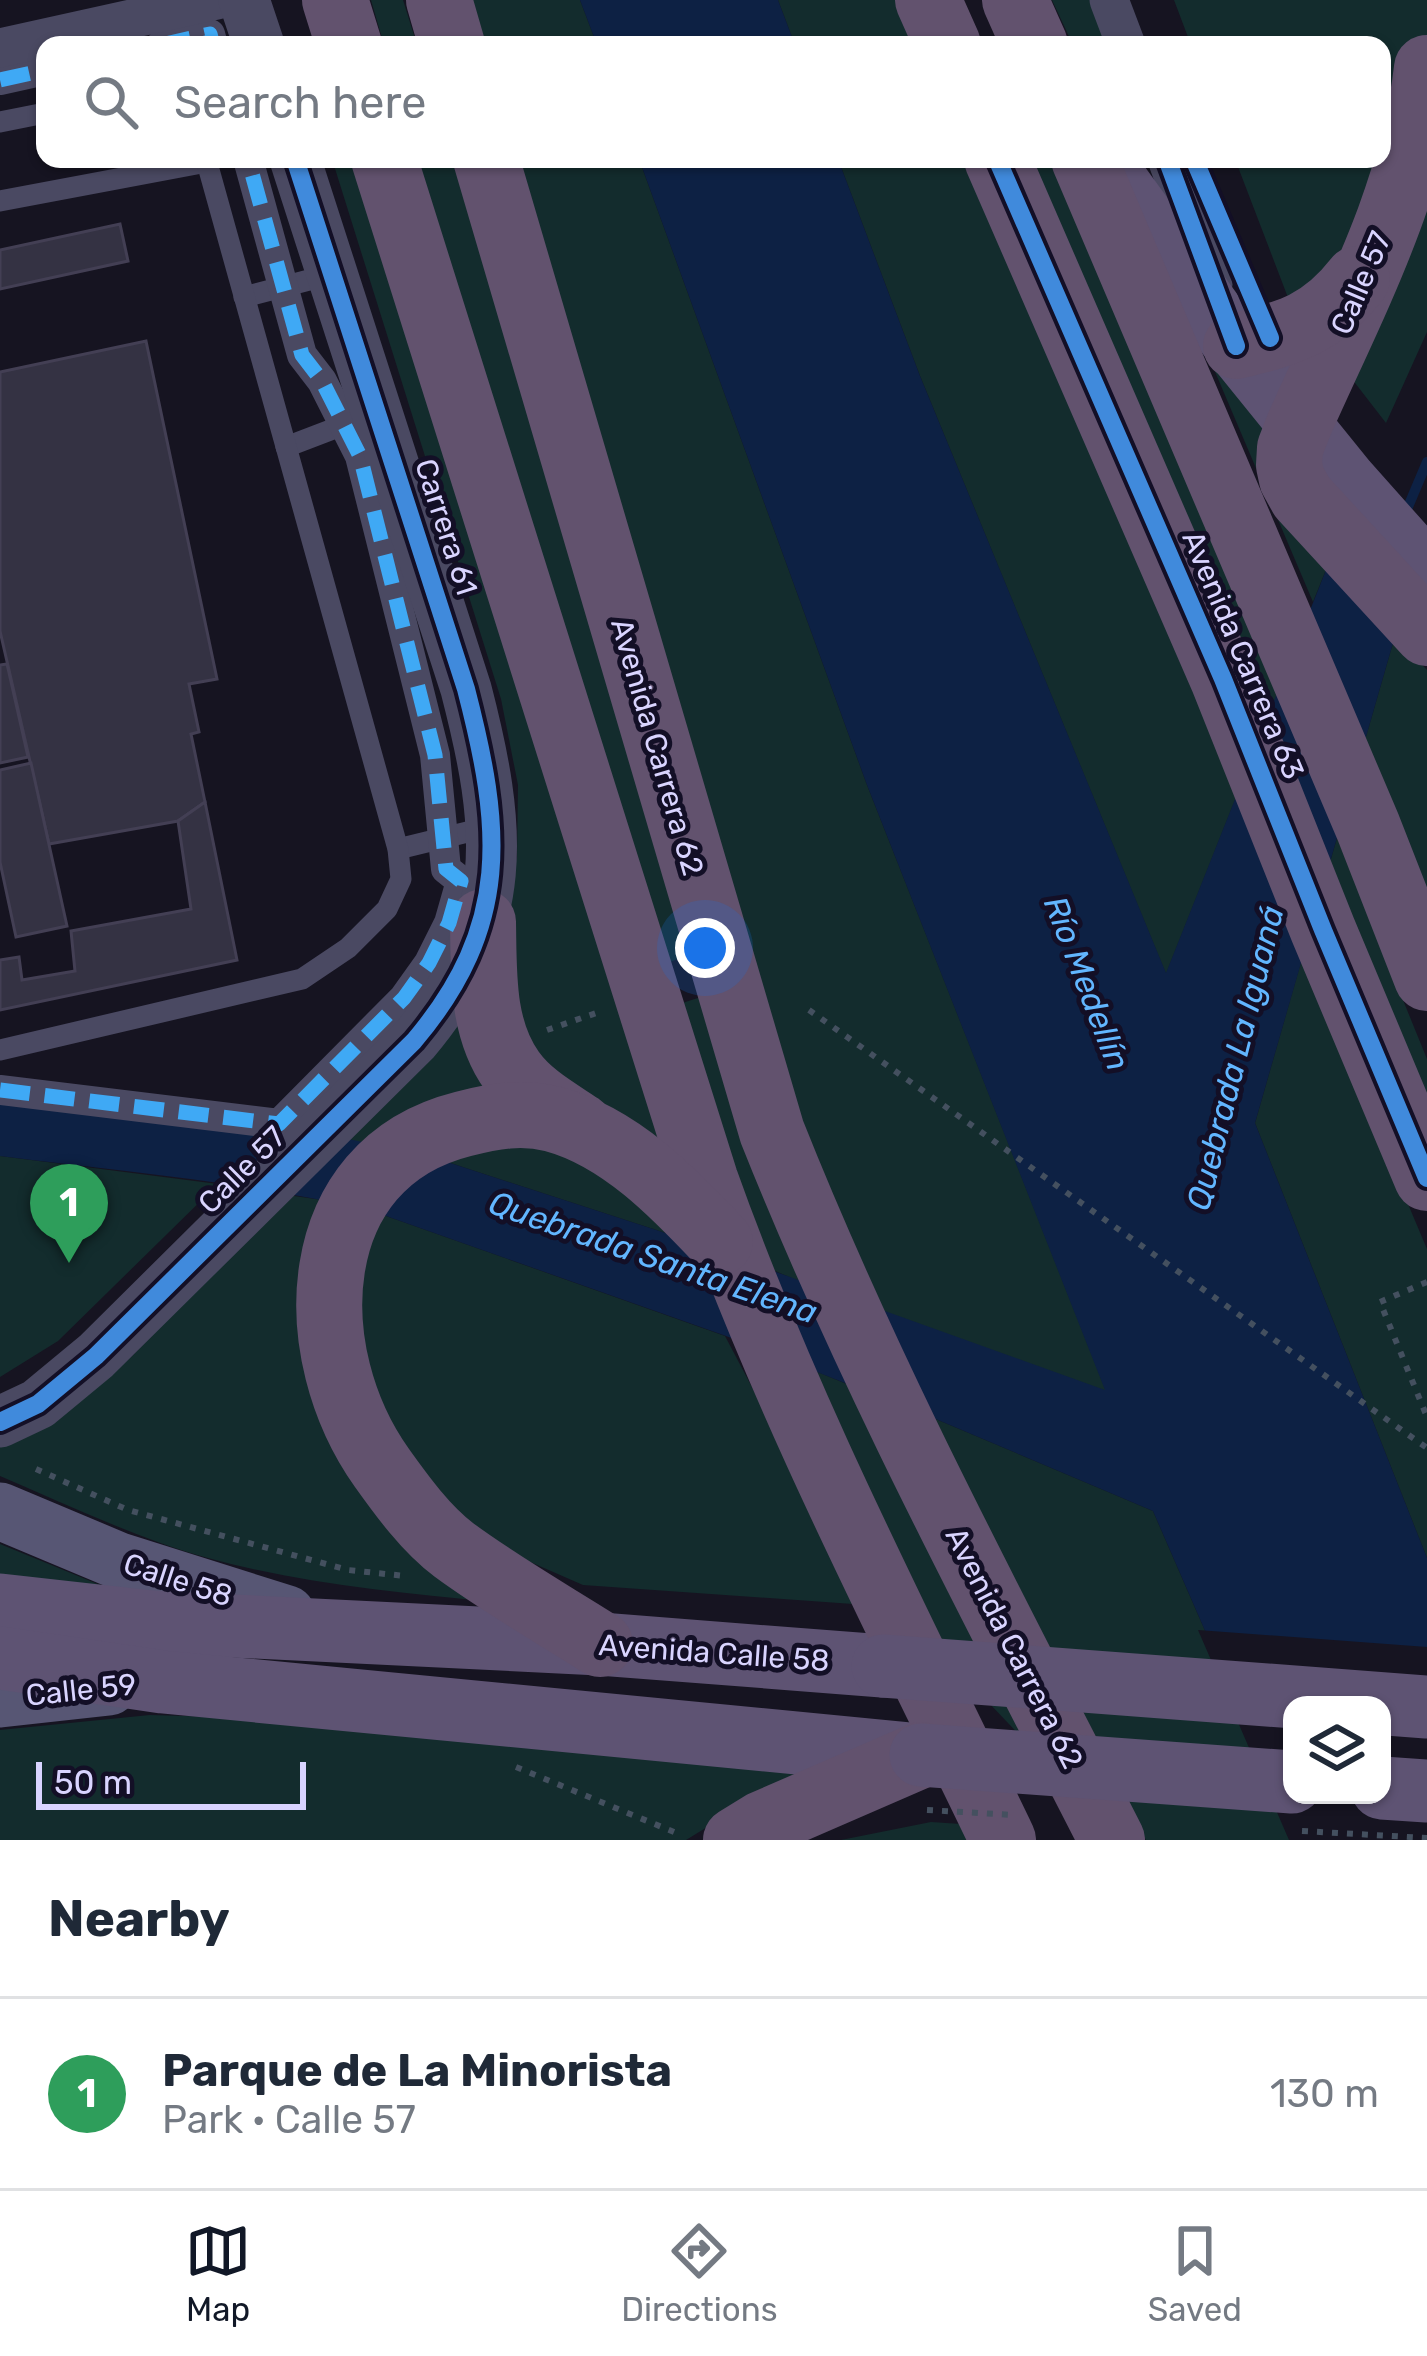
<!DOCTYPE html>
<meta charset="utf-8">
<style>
body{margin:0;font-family:Rubik,sans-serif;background:#f2f2f3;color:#1f2937}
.controls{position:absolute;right:36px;bottom:36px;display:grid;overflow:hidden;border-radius:24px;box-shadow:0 3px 9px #0004}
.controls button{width:108px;height:108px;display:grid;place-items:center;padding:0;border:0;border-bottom:3px solid #e0e1e3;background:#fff;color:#1f2937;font:60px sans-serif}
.scale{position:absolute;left:36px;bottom:30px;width:270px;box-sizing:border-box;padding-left:12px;border:6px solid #d9d4ff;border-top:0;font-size:33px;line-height:42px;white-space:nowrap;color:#d9d4ff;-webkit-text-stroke:9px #130f26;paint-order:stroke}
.you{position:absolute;left:705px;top:948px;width:42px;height:42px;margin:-30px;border:9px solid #fff;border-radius:50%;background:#1a73e8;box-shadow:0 0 0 18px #1a73e833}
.badge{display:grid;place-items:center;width:78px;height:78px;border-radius:50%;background:#111827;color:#fff;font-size:39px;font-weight:700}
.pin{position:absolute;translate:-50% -99px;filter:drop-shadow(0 3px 6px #0008)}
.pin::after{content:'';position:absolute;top:63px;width:42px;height:36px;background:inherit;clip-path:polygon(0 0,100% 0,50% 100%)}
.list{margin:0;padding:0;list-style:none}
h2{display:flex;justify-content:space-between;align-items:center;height:156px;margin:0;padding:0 48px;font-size:51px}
h2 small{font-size:39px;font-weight:400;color:#747a83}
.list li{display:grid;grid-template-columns:78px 1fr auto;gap:36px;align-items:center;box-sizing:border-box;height:192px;padding:0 48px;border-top:3px solid #e0e1e3}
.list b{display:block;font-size:45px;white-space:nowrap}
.list p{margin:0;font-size:39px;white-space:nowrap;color:#747a83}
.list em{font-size:39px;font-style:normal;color:#747a83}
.icon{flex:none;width:66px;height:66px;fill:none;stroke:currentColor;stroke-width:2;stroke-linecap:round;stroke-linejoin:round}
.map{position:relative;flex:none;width:1427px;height:1840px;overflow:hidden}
.search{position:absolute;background:#fff;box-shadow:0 3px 9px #0004;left:36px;right:36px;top:36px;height:132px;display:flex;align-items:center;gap:30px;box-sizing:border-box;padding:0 42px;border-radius:24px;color:#747a83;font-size:45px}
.sheet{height:348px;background:#fff}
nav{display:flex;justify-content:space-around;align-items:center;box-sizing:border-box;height:168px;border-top:3px solid #e0e1e3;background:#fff;font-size:33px;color:#747a83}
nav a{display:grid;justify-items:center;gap:6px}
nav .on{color:#111827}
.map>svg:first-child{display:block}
.green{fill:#132c2d}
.water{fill:#0d2144;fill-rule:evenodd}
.pier{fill:#161421;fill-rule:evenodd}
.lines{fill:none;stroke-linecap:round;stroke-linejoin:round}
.stream{stroke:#0d2144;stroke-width:10}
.building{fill:#343243;stroke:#433f54;stroke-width:3}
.path{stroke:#44505f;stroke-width:6;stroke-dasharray:6 9;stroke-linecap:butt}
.service{stroke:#4a4962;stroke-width:21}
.pedestrian{stroke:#4a4962;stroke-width:30}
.minor{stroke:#4a4962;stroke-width:39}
.tertiary{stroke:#4a4962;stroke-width:51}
.secondary{stroke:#575674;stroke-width:57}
.primary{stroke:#5e5373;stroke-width:63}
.trunk{stroke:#62526e;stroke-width:66}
.path-bridge{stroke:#44505f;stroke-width:6;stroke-dasharray:6 9;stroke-linecap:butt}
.primary-bridge{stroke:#5e5373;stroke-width:63}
.quiet{stroke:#3fa9f5;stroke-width:15;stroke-dasharray:30 15;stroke-linecap:butt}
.cycleway-casing{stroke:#130f26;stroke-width:26}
.cycleway{stroke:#408adc;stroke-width:18}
.labels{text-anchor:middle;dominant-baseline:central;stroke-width:10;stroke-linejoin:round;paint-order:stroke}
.street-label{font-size:30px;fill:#d9d4ff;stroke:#130f26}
.water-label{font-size:33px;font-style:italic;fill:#62b6ff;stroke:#130f26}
</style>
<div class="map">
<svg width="1427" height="1840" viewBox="0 0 1427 1840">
<rect width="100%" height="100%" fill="#161421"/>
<g class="green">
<path d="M371,0H403L417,45H384Z"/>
<path d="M464,0H580L597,45H477Z"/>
<path d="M778,0H904L923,45H795Z"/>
<path d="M1052,0H1097L1114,45H1073Z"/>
<path d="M1174,0H1427V332L1386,423L1287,295L1235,159H1382V45H1191Z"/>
<path d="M332,159H355L675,1154L530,1054L501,930L517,857L518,785L501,699Z"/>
<path d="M416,159H452L509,340L687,955L668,963Z"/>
<path d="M511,159H639L867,785L1106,1391L869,1307L795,1105Z"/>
<path d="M838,159H971L1237,795L1166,974L920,376Z"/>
<path d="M1020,159H1051L1280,688L1269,715Z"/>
<path d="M1193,320L1281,427L1328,565L1313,602Z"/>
<path d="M1395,636L1427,670V905L1363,747Z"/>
<path d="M1337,838L1427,1059V1115L1328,869Z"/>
<path d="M1303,955L1427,1249V1558L1255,1123Z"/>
<path d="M701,997L801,1282L768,1268L676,1005Z"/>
<path d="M459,1011L522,1100L375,1146L337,1138Z"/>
<path d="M491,1134L560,1144L687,1240L432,1157Z"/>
<path d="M0,1156L218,1184L58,1341L0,1377Z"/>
<path d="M287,1195L330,1201L305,1283L492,1602C395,1592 303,1584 208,1558C136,1538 68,1505 0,1476V1441L56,1422L133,1355Z"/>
<path d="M372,1211L725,1336L867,1605L583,1585L512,1554L444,1509L401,1460L354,1328Z"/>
<path d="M813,1370L849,1385L1069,1787L928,1639Z"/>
<path d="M931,1417L1153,1511L1296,1840H1146Z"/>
<path d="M0,1544L122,1594L0,1582Z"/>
<path d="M150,1715L255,1718L847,1769L753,1799L686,1840H0V1730Z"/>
<path d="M931,1822L976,1825L979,1840H841Z"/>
</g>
<g class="water">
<path d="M580,0H778L795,45H597Z"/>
<path d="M639,159H838L920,376L1166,973L1328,565L1395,636L1255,1123L1427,1558V1840H1296L1153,1511L931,1417L726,1336L372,1211C250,1182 124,1172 0,1156V1090L279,1124L432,1157L687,1240L1105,1390L867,785ZM1292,1705H1382V1795H1292Z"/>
</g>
<path class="pier" d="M1198,1630L1427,1647V1840H1289ZM1292,1705H1382V1795H1292Z"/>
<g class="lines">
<path class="stream" d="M1405,514L1427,462"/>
</g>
<g class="building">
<path d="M120,224L128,261L0,289V250Z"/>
<path d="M146,341L217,679L189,684L199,732L191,734L205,802L178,821L49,844L0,631V372Z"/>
<path d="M7,664L28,757L0,763V665Z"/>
<path d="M31,763L67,926L16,937L0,862V770Z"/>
<path d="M205,802L237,960L0,1010V960L19,957L22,980L75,971L71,931L191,909L178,821Z"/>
</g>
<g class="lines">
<g class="path">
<path d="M809,1010L1427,1448"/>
<path d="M547,1030L602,1011"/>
<path d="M1427,1282L1380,1302L1427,1417"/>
<path d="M36,1469L128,1510L348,1570L405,1576"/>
<path d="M516,1767L674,1832"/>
</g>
<g class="service">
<path d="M0,122L45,113"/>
<path d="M0,201L207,162"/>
<path d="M244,297L332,274"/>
<path d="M286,447L354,421"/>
<path d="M398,849L492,826"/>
<path d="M0,1050L302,979L348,948L387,909L401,879L398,849L206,159"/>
</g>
<g class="pedestrian">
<path d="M161,45L210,34L213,45"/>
<path d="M0,80L45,70"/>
<path d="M0,1090L279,1124L404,998L429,963L449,923L461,881L446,869L435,755L360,456L322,381L302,355L248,159"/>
</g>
<g class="minor">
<path d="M1109,0L1126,45"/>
<path d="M0,48L217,0"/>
<path d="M1167,159L1213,284"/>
</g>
<g class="tertiary">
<path d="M244,0L259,45"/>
<path d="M0,1422L38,1404L96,1356L414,1041C512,925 502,828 466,689L295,159"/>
</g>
<g class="secondary">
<path d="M0,1511L119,1561L287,1614"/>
<path d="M0,1699L109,1687"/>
</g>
<g class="primary">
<path d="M1101,160L1236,346L1346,482L1427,573"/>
<path d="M0,1605L152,1622L600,1644L883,1666"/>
<path d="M0,1658L163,1682L921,1755"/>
<path d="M1382,1788L1427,1791"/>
</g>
<g class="trunk">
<path d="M335,0L349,45"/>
<path d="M439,0L452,45"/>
<path d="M928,0L948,45"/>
<path d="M1015,0L1035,45"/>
<path d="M1427,68C1413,194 1350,310 1299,425L1290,448L1289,465L1292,479L1302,497L1427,633"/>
<path d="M384,159L705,1179C786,1407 898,1622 1003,1840"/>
<path d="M486,159L772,1132C869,1376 993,1607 1112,1840"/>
<path d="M997,159L1223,679L1323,930L1427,1178"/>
<path d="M1084,159L1368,827L1427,978"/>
<path d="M1236,346C1290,333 1322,324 1357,279"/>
<path d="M483,922C484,972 481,1028 512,1071C529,1095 556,1110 580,1126"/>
<path d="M600,1644C551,1613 500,1584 454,1550C426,1529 402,1496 382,1468C300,1353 304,1164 463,1124C494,1116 522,1111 553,1119C620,1137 674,1193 720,1242"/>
<path d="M736,1840L762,1824L921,1755"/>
</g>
<g class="path-bridge">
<path d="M927,1810L1013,1815"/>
<path d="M1302,1831L1427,1838"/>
</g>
<g class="primary-bridge">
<path d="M883,1666L1427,1707"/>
<path d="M921,1755L1292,1782"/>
</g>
<g class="quiet">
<path d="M161,45L210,34L213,45"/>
<path d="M0,80L45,70"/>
<path d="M0,1090L279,1124L404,998L429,963L449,923L461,881L446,869L435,755L360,456L322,381L302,355L248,159"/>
</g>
<defs>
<g id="cycleway">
<path d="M997,159L1223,679L1323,930L1427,1178"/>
<path d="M1167,159L1236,346"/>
<path d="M1194,159L1270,338"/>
<path d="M0,1422L38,1404L96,1356L414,1041C512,925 502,828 466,689L295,159"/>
</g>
</defs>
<use href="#cycleway" class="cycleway-casing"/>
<use href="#cycleway" class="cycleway"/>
</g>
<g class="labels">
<g class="street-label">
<text transform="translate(1361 283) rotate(-67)">Calle 57</text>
<text transform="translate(446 527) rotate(72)">Carrera 61</text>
<text transform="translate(1243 655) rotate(67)">Avenida Carrera 63</text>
<text transform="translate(657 747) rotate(74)">Avenida Carrera 62</text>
<text transform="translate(242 1170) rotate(-45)">Calle 57</text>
<text transform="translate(178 1580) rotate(18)">Calle 58</text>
<text transform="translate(1014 1648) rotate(63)">Avenida Carrera 62</text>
<text transform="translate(714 1653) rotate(4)">Avenida Calle 58</text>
<text transform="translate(81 1690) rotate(-6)">Calle 59</text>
</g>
<g class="water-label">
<text transform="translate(1087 983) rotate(69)">Río Medellín</text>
<text transform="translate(1235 1058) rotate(-76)">Quebrada La Iguaná</text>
<text transform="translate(653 1257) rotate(19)">Quebrada Santa Elena</text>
</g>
</g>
</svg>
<div class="controls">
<button><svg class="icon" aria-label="layers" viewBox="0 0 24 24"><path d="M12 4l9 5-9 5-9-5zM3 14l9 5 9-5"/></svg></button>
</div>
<div class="scale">50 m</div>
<div class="you"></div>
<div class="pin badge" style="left:69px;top:1263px;background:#2e9e5b">1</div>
<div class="search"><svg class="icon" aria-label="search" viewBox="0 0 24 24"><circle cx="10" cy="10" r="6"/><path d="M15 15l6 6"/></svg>Search here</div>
</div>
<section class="sheet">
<h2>Nearby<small></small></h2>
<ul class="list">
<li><span class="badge" style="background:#2e9e5b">1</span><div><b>Parque de La Minorista</b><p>Park · Calle 57</p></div><em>130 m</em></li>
</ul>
</section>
<nav>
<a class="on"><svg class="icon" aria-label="map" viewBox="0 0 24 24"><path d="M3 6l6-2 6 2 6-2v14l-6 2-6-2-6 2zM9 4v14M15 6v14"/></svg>Map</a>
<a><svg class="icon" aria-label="directions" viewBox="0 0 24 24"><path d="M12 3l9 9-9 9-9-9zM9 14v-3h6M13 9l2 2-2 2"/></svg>Directions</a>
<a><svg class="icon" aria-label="saved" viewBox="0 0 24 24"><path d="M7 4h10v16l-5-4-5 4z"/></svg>Saved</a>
</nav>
